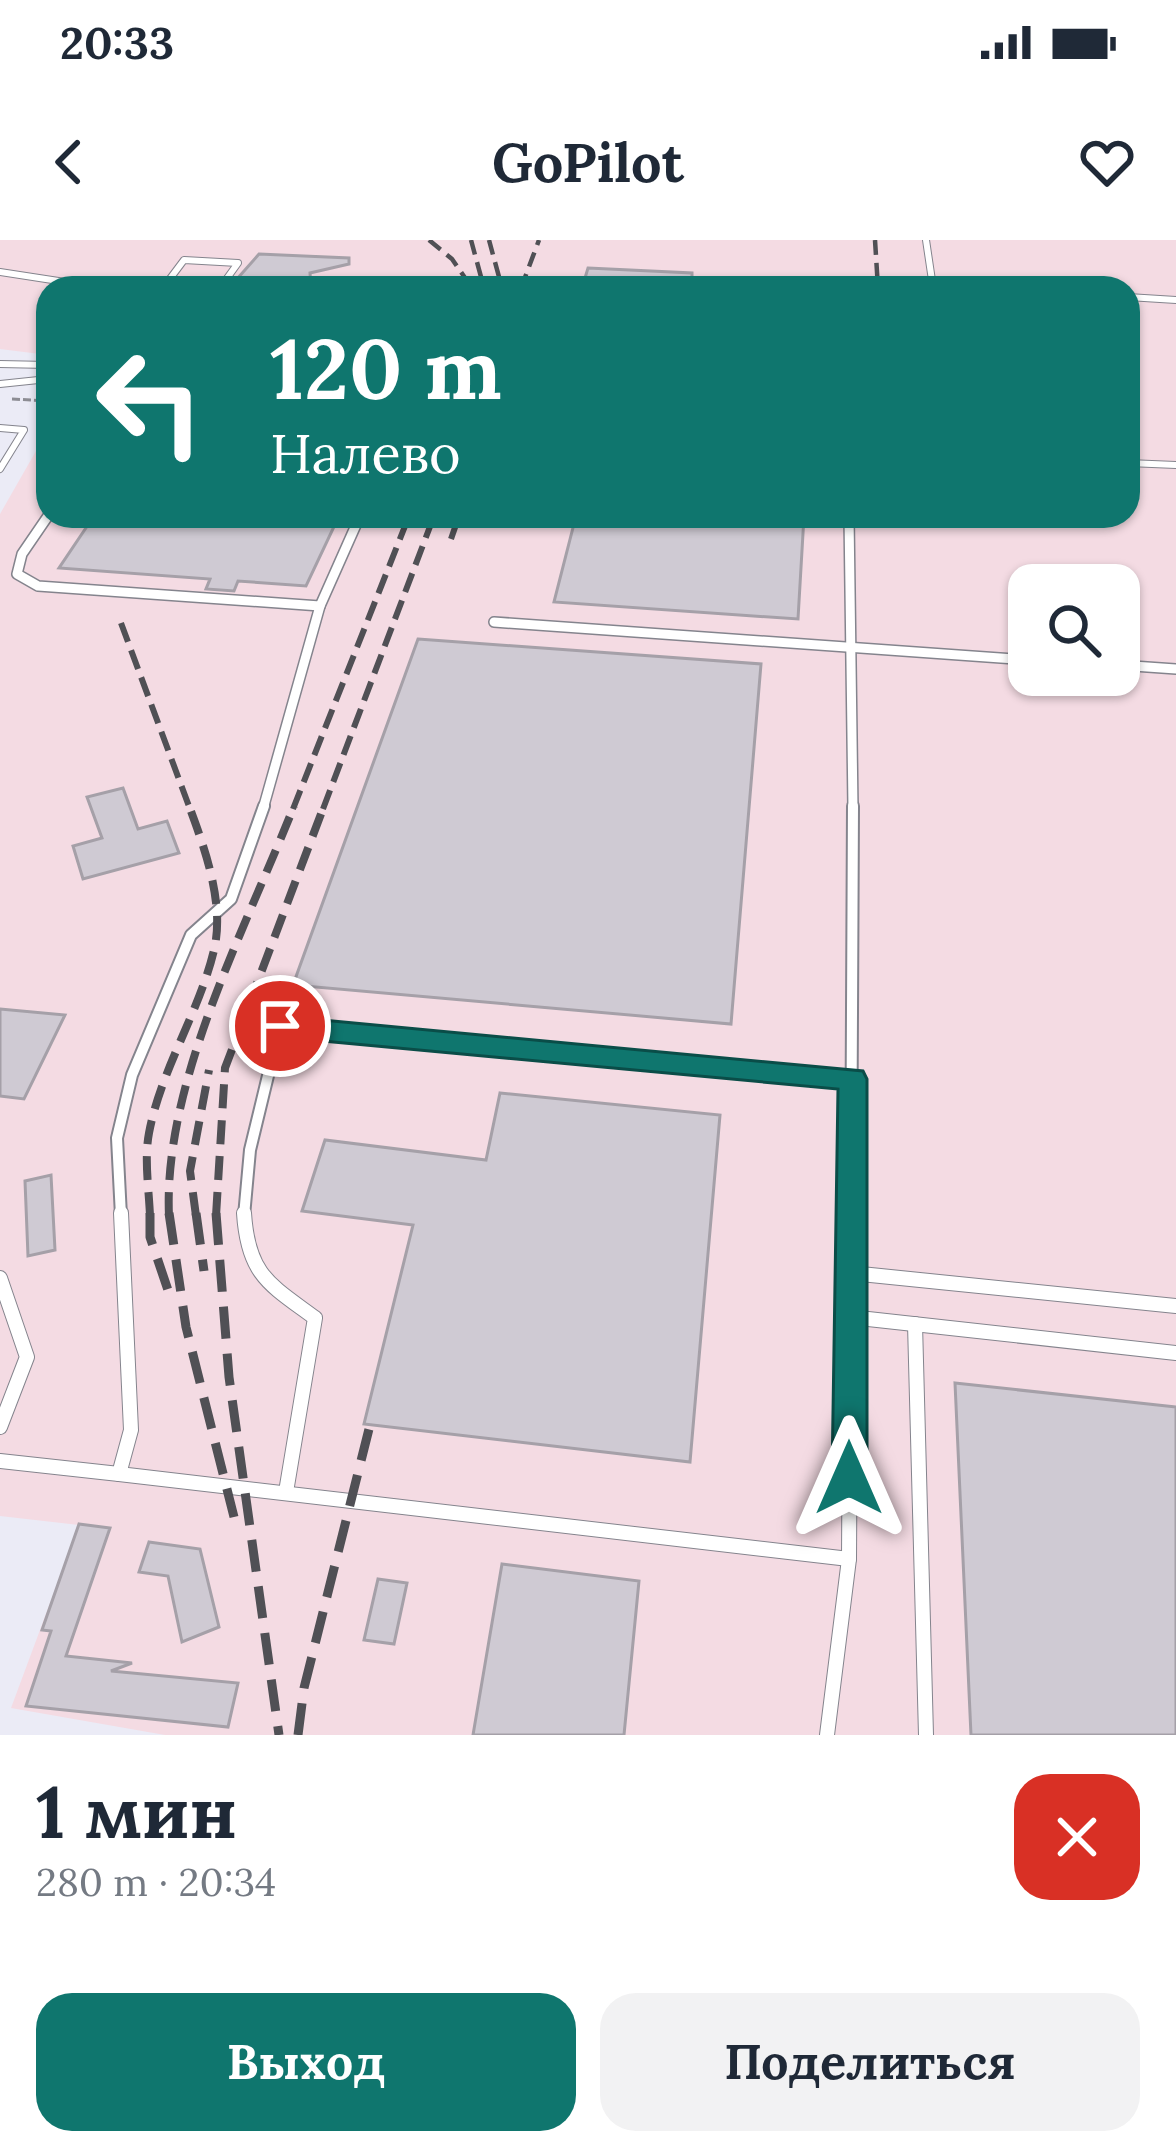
<!DOCTYPE html>
<html lang="ru">
<head>
<meta charset="utf-8">
<style>
	body { margin:0; font-family:Lora,serif; background:#f2f2f3; color:#1f2937; height:100vh; display:flex; flex-direction:column; font-size:45px; white-space:nowrap }
	* { box-sizing:border-box; margin:0 }
	p { font-size:39px; color:#747a83 }
	.icon { flex:none; width:66px; height:66px; fill:none; stroke:currentColor; stroke-width:2; stroke-linecap:round; stroke-linejoin:round }
	.map { position:relative; height:1495px; overflow:hidden }
	.panel { display:flex; flex-direction:column; background:#fff; flex:1 }
	.panel>* { flex:none }
	.hud { position:absolute; left:36px; top:36px; width:1104px; height:252px; border-radius:36px; box-shadow:0 3px 9px #0004; background:#0f766e; color:#fff; overflow:hidden }
	.controls { position:absolute; left:1008px; top:324px; display:grid; gap:24px }
	.controls a { display:grid; place-items:center; width:132px; height:132px; border-radius:24px; background:#fff; box-shadow:0 3px 9px #0004; font-size:60px }
	.pin { position:absolute; display:grid; place-items:center; width:102px; height:102px; color:#fff; margin:-51px; border:6px solid #fff; border-radius:50%; box-shadow:0 3px 12px #0007 }
	.me { position:absolute; width:132px; margin:-66px; rotate:0deg; stroke-linejoin:round; filter:drop-shadow(0 0 9px #0008) }
	.turn { display:flex; align-items:center; gap:42px; height:252px; padding:0 36px; font-size:54px }
	.turn .icon { width:156px; height:156px; stroke-width:2.5 }
	.turn b { display:block; font-size:84px; line-height:102px }
	.round { display:grid; place-items:center; flex:none; width:126px; height:126px; border-radius:36px; background:#f2f2f3 }
	.head { display:flex; align-items:center; justify-content:space-between; height:204px; padding:0 36px }
	h1 { font-size:72px; font-weight:700; line-height:90px }
	.cta { display:flex; gap:24px; margin-top:auto; padding:24px 36px }
	.cta a { flex:1; height:138px; border-radius:36px; background:#0f766e; color:#fff; font-size:48px; font-weight:700; line-height:138px; text-align:center }
	.cta a+a { background:#f2f2f3; color:#1f2937 }
	.status { display:flex; justify-content:space-between; align-items:center; height:84px; padding:0 60px; background:#fff; direction:ltr }
	.status svg { height:33px; fill:currentColor }
	header { display:flex; justify-content:space-between; align-items:center; height:156px; padding:0 36px; background:#fff; font-size:54px; font-weight:700 }
	.map>svg:first-child { display:block }
</style>
</head>
<body>
<div class="status"><b>20:33</b><svg viewBox="0 0 49 12"><path d="M0 12V9h3v3zM5 12V6h3v6zM10 12V3h3v9zM15 12V0h3v12zM26 1h20v11H26zM47 4h2v5h-2z"/></svg></div>
<header><svg class="icon" aria-label="back" viewBox="0 0 24 24"><path d="M15 5l-7 7 7 7"/></svg>GoPilot<svg class="icon" aria-label="heart" viewBox="0 0 24 24"><path d="M12 20l-8-8c-3-5 5-10 8-4 3-6 11-1 8 4z"/></svg></header>
<div class="map">
<svg width="1176" height="1495" viewBox="0 0 1176 1495">
	<rect width="100%" height="100%" fill="#ebebf6"/>
	<path fill="#f4dbe3" fill-rule="evenodd" d="M0,0H1176V1495H165L11,1468L79,1285L0,1276V274L48,190V276H1128V48H48V115L0,109ZM1029,345H1119V435H1029Z"/>
	<g fill="#cfcad3" stroke="#a5a0a8" stroke-width="3">
		<path d="M259,14L349,18V24L310,33L311,48H229Z"/>
		<path d="M588,28L692,33V48H582Z"/>
		<path d="M94,276H339L306,346L238,341L234,351L206,349L210,339L59,328Z"/>
		<path d="M576,276H804L798,379L554,362Z"/>
		<path d="M418,399L761,424L731,784L293,745Z"/>
		<path d="M123,548L138,589L167,581L179,613L83,639L73,606L102,598L87,557Z"/>
		<path d="M0,769L65,775L24,859L0,856Z"/>
		<path d="M500,853L720,875L690,1222L364,1184L413,985L302,971L325,900L486,920Z"/>
		<path d="M51,935L55,1010L28,1016L25,941Z"/>
		<path d="M955,1143L1176,1167V1495H971Z"/>
		<path d="M79,1284L110,1288L66,1416L132,1423L111,1431L238,1443L228,1487L26,1466L51,1391L42,1390Z"/>
		<path d="M149,1302L200,1309L219,1387L182,1402L168,1336L139,1332Z"/>
		<path d="M502,1324L639,1341L624,1495H473Z"/>
		<path d="M378,1339L407,1343L394,1404L364,1400Z"/>
	</g>
	<g fill="none" stroke-linecap="round" stroke-linejoin="round">
		<defs>
			<g id="lane-far3">
				<path d="M926,0L933,47"/>
				<path d="M0,32L104,48"/>
				<path d="M163,48L184,20L238,23L220,48"/>
				<path d="M849,48V43L945,48"/>
				<path d="M1128,57L1176,60"/>
				<path d="M0,124L48,125"/>
				<path d="M0,144L48,139"/>
				<path d="M0,188L24,190L0,229"/>
				<path d="M1128,223L1176,225"/>
			</g>
			<g id="lane-far2">
				<path d="M48,276L22,314L17,334L38,346L320,366"/>
				<path d="M849,276L853,569"/>
				<path d="M494,382L1029,420"/>
				<path d="M1119,425L1176,429"/>
				<path d="M263,569L320,366L360,276"/>
			</g>
			<g id="lane-far1">
				<path d="M121,976L117,898L132,835L191,695L231,659L264,566"/>
				<path d="M244,976L250,910L280,786L853,839"/>
				<path d="M851,976L853,566"/>
			</g>
			<g id="lane">
				<path d="M121,973L131,1190L119,1234L849,1319"/>
				<path d="M244,973C248,1035 269,1044 315,1078L286,1252"/>
				<path d="M851,1033L1176,1066"/>
				<path d="M0,1038L27,1117L0,1187"/>
				<path d="M850,1077L1176,1113"/>
				<path d="M915,1084L926,1495"/>
				<path d="M0,1221L119,1234"/>
				<path d="M827,1495L849,1319L851,973"/>
			</g>
		</defs>
		<use href="#lane-far3" stroke="#84848d" stroke-width="8"/>
		<use href="#lane-far2" stroke="#84848d" stroke-width="12"/>
		<use href="#lane-far1" stroke="#84848d" stroke-width="14"/>
		<use href="#lane" stroke="#84848d" stroke-width="16"/>
		<path stroke="#8d8d94" stroke-width="3" stroke-dasharray="8 3" stroke-linecap="butt" d="M12,159L48,161"/>
		<use href="#lane-far3" stroke="#fff" stroke-width="6"/>
		<use href="#lane-far2" stroke="#fff" stroke-width="9"/>
		<use href="#lane-far1" stroke="#fff" stroke-width="10"/>
		<use href="#lane" stroke="#fff" stroke-width="14"/>
		<g stroke="#505055" stroke-width="4.5" stroke-dasharray="15 8" stroke-linecap="butt">
			<path d="M429,0L452,19L472,48"/>
			<path d="M471,0L484,48"/>
			<path d="M489,0L502,48"/>
			<path d="M875,0L878,48"/>
			<path d="M521,48L539,0"/>
		</g>
		<g stroke="#505055" stroke-width="6" stroke-dasharray="20 9" stroke-linecap="butt">
			<path d="M451,299L459,276"/>
			<path d="M121,383L190,569"/>
			<path d="M293,569L409,276"/>
			<path d="M323,569L434,276"/>
		</g>
		<g stroke="#505055" stroke-width="8" stroke-dasharray="24 12" stroke-linecap="butt">
			<path d="M150,976C149,950 144,919 149,893C161,829 199,773 214,710C225,664 205,609 189,566"/>
			<path d="M169,976C163,843 245,690 294,566"/>
			<path d="M196,976L190,931L209,830"/>
			<path d="M216,976L225,828L324,566"/>
		</g>
		<g stroke="#505055" stroke-width="9" stroke-dasharray="32 15" stroke-linecap="butt">
			<path d="M150,973V997L170,1056"/>
			<path d="M169,973L186,1087L234,1277"/>
			<path d="M196,973L204,1031"/>
			<path d="M216,973L229,1137L279,1495"/>
			<path d="M298,1495L304,1448L369,1189"/>
		</g>
	</g>
	<path fill="#0f766e" stroke="#0a4d48" stroke-width="3" d="M280,776L863,831L867,839V1238L862,1250L849,1255L837,1250L832,1238L838,849L280,797L266,786Z"/>
</svg>
<div class="controls">
<a><svg class="icon" aria-label="search" viewBox="0 0 24 24"><circle cx="10" cy="10" r="6"/><path d="M15 15l6 6"/></svg></a>
</div>
<div class="pin" style="left:280px;top:786px;background:#d93025"><svg class="icon" aria-label="arrive" viewBox="0 0 24 24"><path d="M6 21V4h12l-3 4 3 4H6"/></svg></div>
<svg class="me" style="left:849px;top:1238px" viewBox="-20 -20 40 40"><path d="M0-17L14 15 0 8-14 15z" fill="#0f766e" stroke="#fff" stroke-width="4"/></svg>
<div class="hud">
<div class="turn"><svg class="icon" aria-label="left" viewBox="0 0 24 24"><path d="M17 20v-9H6M10 6l-5 5 5 5"/></svg><div><b>120 m</b>Налево</div></div>
</div>
</div>
<section class="panel">
<div class="head"><div><h1>1 мин</h1><p>280 m · 20:34</p></div><a class="round" style="background:#d93025;color:#fff"><svg class="icon" aria-label="close" viewBox="0 0 24 24"><path d="M6 6l12 12M18 6L6 18"/></svg></a></div>
<div class="cta"><a>Выход</a><a>Поделиться</a></div>
</section>
</body>
</html>
